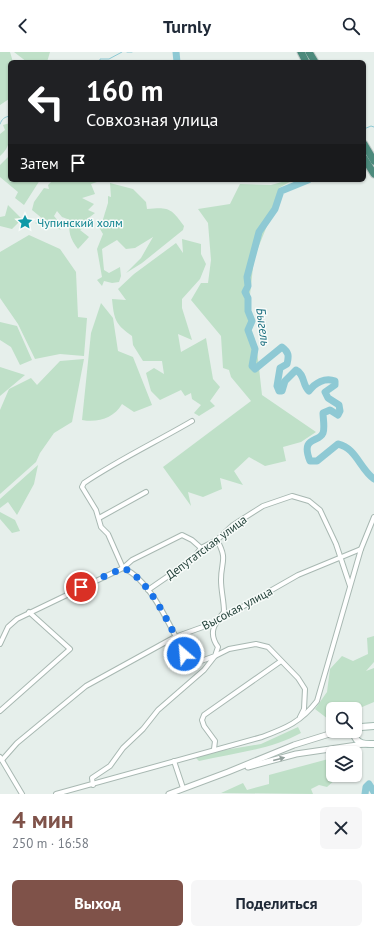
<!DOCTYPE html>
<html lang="ru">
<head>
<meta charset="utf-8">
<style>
	body { margin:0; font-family:"PT Sans",sans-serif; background:#f6f6f7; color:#1f2937; height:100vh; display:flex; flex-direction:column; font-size:15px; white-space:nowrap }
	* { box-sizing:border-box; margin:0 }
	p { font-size:13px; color:#747a83 }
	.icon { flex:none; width:22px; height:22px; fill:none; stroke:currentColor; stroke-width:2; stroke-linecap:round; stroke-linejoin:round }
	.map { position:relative; height:742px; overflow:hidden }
	.side { display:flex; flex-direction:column; background:#fff; flex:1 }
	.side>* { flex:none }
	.guide { position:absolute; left:8px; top:8px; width:358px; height:122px; border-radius:6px; box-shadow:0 1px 3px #0004; background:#202124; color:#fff; overflow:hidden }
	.fabs { position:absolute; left:326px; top:650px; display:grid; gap:8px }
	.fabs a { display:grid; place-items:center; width:36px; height:36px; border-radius:6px; background:#fff; box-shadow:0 1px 3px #0004; font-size:20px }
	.pin { position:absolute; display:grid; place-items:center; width:34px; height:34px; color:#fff; margin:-17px; border:2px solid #fff; border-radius:50%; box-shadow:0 1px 4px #0007 }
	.me { position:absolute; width:44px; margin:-22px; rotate:333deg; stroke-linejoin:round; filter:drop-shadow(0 0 3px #0008) }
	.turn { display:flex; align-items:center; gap:14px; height:84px; padding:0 12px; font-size:18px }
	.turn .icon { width:52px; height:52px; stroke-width:2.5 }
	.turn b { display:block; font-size:28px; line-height:34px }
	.then { display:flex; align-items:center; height:38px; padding:0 12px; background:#0003; gap:8px; font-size:15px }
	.round { display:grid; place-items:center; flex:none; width:42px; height:42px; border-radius:6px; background:#f6f6f7 }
	.head { display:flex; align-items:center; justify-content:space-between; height:68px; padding:0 12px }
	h1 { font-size:24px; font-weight:800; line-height:30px; color:#7f5249 }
	.cta { display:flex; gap:8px; margin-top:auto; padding:8px 12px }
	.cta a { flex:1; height:46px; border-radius:6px; background:#7f5249; color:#fff; font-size:16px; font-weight:800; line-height:46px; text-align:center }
	.cta a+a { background:#f6f6f7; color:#1f2937 }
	header { display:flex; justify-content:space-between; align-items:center; height:52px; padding:0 12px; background:#fff; font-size:18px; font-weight:800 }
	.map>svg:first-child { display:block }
</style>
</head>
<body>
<header><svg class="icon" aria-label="back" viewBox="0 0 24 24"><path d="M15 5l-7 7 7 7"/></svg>Turnly<svg class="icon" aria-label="search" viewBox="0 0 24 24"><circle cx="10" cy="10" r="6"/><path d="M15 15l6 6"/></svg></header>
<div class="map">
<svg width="374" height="742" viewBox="0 0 374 742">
	<rect width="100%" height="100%" fill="#e6efeb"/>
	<g fill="#bfe0c8">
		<path d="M0,0H10L13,10H10L9,47L0,53Z"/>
		<path d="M14,0H50L47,10H27Z"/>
		<path d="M10,71C10,84 11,95 0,104V82L5,78L3,73Z"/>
		<path d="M10,103V128H40L24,153L15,146L18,140L0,125V113Z"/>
		<path d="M53,128H97V130L91,132L95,142L82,146L94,152L88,158L95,161L86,168L93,170L80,178L89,185L78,197C70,187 68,179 70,168L62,165L57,159L54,164L58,169H53L61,178L50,172L46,176L35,171L43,167L32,158L34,150L44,136L49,137L48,133Z"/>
		<path d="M289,128H293L279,136L275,154L254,206L249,252L251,282L257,298L262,343L316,380L301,390L283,395L286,409L265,414L249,405L234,419L243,433L220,426L222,437L203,445L188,440L191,454L163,415L251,349L231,325L229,318L223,316L221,284L191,248L201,231H208L211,208L208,171L198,157L230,152L240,132L271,133Z"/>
		<path d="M110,131L133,137L146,150L147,157C169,155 171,156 184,174L183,178L142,211L126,221L141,206L153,185L135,196L126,197L117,188L102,197L104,218L109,221L120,215L121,224L119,230L112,231L104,229L102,234L97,228L102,225L97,197L103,182L100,177L108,151V144L111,145Z"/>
		<path d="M8,153L22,167L12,177L0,174V165L5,164Z"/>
		<path d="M29,183L60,197L76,220L78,265L87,266L84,304L60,302L35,307L18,272L0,246V200Z"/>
		<path d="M182,187L201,192V202L206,212L200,227L182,247V256L192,288L178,282L181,300L206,286L213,327L220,335L210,349L215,354L199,364L194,361L201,353L192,347L191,341L185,344L181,338L160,348L151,339L146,321L154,316L164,322L162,309H143L133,293L132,284C115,272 114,267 112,247L126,248L118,237L134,222L176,191L183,201Z"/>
		<path d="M101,251L113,266L118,299L133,305L152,353L134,360L122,352C114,366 98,371 82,368L91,281Z"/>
		<path d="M0,270L17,274L32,308L20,313L11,295L0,288Z"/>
		<path d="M84,307L72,370L54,381L40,401L36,410L0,442V358L9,337L31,326L37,333L60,309Z"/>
		<path d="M0,315L25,323L0,344Z"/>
		<path d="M38,413L34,432L17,463L8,450L0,456V447Z"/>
		<path d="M0,460L15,468L20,479L12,481L0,467Z"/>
		<path d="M374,584V610L366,619L374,616V650L355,658L333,657V665L328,667L315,657L327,640L330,617L342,604L353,609L368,602L367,586Z"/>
		<path d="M298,675L301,681C270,698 233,701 199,709L196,706L213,700L261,692Z"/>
		<path d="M332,706L333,723H336V727L327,735L319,733L311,737L313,742L221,741L243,731L247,738L269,732V723Z"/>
	</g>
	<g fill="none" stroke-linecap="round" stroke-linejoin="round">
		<g stroke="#8ec9d4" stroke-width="1">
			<path d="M127,0H132"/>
			<path d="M100,10V7H109L122,0"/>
			<path d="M0,72C2,67 4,65 10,64"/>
			<path d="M364,77L371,74L374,75"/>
		</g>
		<g stroke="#8ec9d4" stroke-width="7">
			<path d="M176,0L177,10"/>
			<path d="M308,128L281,139L275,157L259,180L247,225L248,234L245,240L248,246V259L252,269L248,278L255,297L252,314L255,317L282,295C289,300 289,304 287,312L280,316L277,334L279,339H282L285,329L296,318C305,322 302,333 309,339C315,331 325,325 335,329V333L325,340L328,346L339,353L340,359L338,363L330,358L323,361C323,366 325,376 323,381C319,391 300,384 310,409H317L338,392C356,396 360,417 374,427"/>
			<path d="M365,742L366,735L369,732L374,740"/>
		</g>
		<defs>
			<g id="minor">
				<path d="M192,369C156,390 118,408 84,431L82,435L96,458L101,475L108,482L123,516C150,527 171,576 184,601L191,609H201L215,604L218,595C208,581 214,572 224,560C224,549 221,539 221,528C221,509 228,508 217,488"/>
				<path d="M99,466L146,440"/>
				<path d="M148,538L193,507L201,496L217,488L233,473L263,454L292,444L309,449L320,458L336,492L350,534"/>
				<path d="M0,592L8,575L17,567L123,516L132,508L182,483L192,488L201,496"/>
				<path d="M0,659L70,597L29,560"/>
				<path d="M214,697L215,689L204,674L202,668L204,663L281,609"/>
				<path d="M0,705L22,742"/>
				<path d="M2,708L17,691L86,634L175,585L214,571L298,523L361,497"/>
				<path d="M174,709L183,736"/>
				<path d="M93,733L92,726L110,714L123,696L143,677L158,658L204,618L215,604L229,597L256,592L268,595L298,626L305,637L304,657L300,665"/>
				<path d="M56,742L262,685C286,676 301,670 317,649L361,497L374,465"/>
			</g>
			<g id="tertiary">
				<path d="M248,715L296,702L364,692"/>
				<path d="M169,742L228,720L294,693L339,679"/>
			</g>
			<path id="secondary" d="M374,674L361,675L355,681V685C359,693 366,692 374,692"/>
			<g id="trunk">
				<path d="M301,0L306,10"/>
				<path d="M309,0L315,10"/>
				<path d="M364,92L374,109"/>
				<path d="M364,106L374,122"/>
			</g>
		</defs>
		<use href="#minor" stroke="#a8b8b2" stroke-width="6"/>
		<use href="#tertiary" stroke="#a8b8b2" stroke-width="7"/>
		<use href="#secondary" stroke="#a4bbb3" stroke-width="8"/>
		<use href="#trunk" stroke="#c2cac8" stroke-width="9"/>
		<use href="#minor" stroke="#fff" stroke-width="4"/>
		<use href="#tertiary" stroke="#fff" stroke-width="5"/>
		<use href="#secondary" stroke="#fff" stroke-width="6"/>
		<use href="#trunk" stroke="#4c8a7c" stroke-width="7"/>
	</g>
	<defs><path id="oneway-solid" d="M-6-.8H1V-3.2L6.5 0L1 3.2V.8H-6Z"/></defs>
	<use fill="#92a09c" href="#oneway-solid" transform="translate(279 707) rotate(-15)"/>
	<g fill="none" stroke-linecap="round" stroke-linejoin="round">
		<path stroke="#1a73e8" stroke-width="7" stroke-dasharray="0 12.6" d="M81,535L123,516C150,527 171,576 184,602"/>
	</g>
	<defs>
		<symbol id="sight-bare" viewBox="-9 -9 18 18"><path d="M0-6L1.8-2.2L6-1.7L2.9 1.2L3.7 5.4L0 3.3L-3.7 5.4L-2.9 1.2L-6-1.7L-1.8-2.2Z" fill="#0f9aa8" stroke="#f7fbf9" stroke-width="2.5" paint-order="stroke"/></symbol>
	</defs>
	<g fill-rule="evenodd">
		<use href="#sight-bare" x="14" y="159" width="22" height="22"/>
	</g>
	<g text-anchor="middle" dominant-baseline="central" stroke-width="3" stroke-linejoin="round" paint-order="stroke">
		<g font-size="12" fill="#0d838f" stroke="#f7fbf9" text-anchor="start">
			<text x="37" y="170">Чупинский холм</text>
		</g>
		<g font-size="12" fill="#24423a" stroke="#f7fbf9">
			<text transform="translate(206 495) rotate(-37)">Депутатская улица</text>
			<text transform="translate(237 556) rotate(-28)">Высокая улица</text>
		</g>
		<g font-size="13" font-style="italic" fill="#1c6f80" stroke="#f7fbf9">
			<text transform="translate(263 275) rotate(83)">Быгель</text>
		</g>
	</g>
</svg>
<div class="fabs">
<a><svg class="icon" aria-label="search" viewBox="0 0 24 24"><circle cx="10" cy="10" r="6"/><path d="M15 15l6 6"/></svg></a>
<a><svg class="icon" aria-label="layers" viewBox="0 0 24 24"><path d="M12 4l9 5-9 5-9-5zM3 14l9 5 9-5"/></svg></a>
</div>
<div class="pin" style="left:81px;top:535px;background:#d93025"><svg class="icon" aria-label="arrive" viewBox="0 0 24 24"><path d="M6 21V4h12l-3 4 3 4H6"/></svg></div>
<svg class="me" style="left:184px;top:602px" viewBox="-20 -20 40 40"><circle r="17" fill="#1a73e8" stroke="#fff" stroke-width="3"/><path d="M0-11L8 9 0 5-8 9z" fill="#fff"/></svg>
<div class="guide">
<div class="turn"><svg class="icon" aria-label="left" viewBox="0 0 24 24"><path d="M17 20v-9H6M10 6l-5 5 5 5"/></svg><div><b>160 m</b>Совхозная улица</div></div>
<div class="then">Затем<svg class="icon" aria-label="arrive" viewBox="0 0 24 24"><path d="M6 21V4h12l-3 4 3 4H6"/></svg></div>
</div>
</div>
<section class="side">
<div class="head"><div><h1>4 мин</h1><p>250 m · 16:58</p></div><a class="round"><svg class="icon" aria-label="close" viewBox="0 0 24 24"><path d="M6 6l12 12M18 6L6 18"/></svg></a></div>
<div class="cta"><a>Выход</a><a>Поделиться</a></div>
</section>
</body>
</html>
